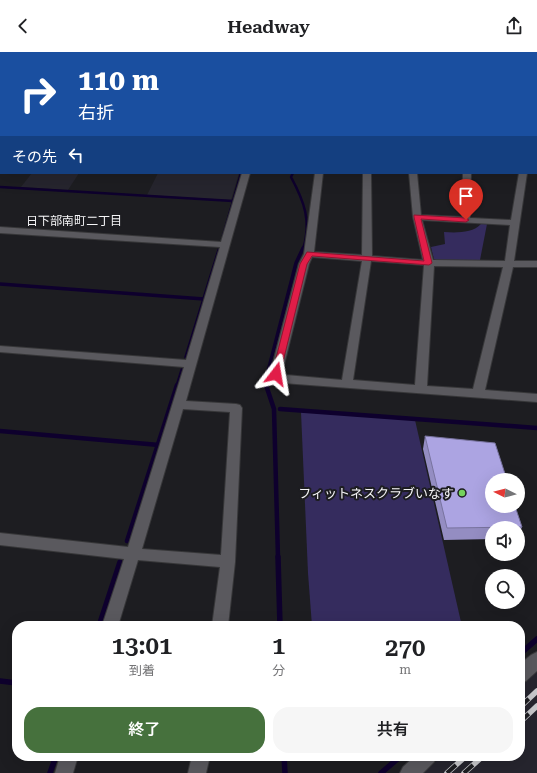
<!DOCTYPE html>
<html lang="ja">
<head>
<meta charset="utf-8">
<style>
	body { margin:0; font-family:"Roboto Serif","Noto Sans JP",serif; background:#f6f6f6; color:#202124; height:100vh; display:flex; flex-direction:column; font-size:15px; white-space:nowrap }
	* { box-sizing:border-box; margin:0 }
	p { font-size:13px; color:#757577 }
	.icon { flex:none; width:22px; height:22px; fill:none; stroke:currentColor; stroke-width:2; stroke-linecap:round; stroke-linejoin:round }
	.map { position:relative; flex:1; overflow:hidden }
	.drawer { position:absolute; left:12px; top:569px; width:513px; height:140px; display:flex; flex-direction:column; background:#fff; border-radius:16px; box-shadow:0 4px 16px #0002 }
	.drawer>* { flex:none }
	.guide { position:absolute; left:0px; top:0px; width:537px; height:122px; box-shadow:0 4px 16px #0002; background:#1a4fa0; color:#fff; overflow:hidden }
	.needle { width:26px; rotate:276deg }
	.buttons { position:absolute; left:485px; top:421px; display:grid; gap:8px }
	.buttons a { display:grid; place-items:center; width:40px; height:40px; border-radius:50%; background:#fff; box-shadow:0 4px 16px #0002; font-size:20px }
	.pin { position:absolute; display:grid; place-items:center; width:34px; height:34px; color:#fff; margin:-41px -17px; border-radius:50% 50% 50% 0; rotate:-45deg; box-shadow:0 0 4px #0007 }
	.pin .icon { rotate:45deg }
	.me { position:absolute; width:44px; margin:-22px; rotate:14deg; stroke-linejoin:round; filter:drop-shadow(0 0 3px #0008) }
	.turn { display:flex; align-items:center; gap:14px; height:84px; padding:0 12px; font-size:18px }
	.turn .icon { width:52px; height:52px; stroke-width:2.5 }
	.turn b { display:block; font-size:28px; line-height:34px }
	.then { display:flex; align-items:center; height:38px; padding:0 12px; background:#0003; gap:8px; font-size:15px }
	.eta { display:flex; justify-content:space-evenly; align-items:center; height:68px; text-align:center }
	.eta b { font-size:24px; font-weight:600; line-height:28px }
	.primary-button { display:flex; gap:8px; margin-top:auto; padding:8px 12px }
	.primary-button a { flex:1; height:46px; border-radius:16px; background:#46713d; color:#fff; font-size:16px; font-weight:600; line-height:46px; text-align:center }
	.primary-button a+a { background:#f6f6f6; color:#202124 }
	header { display:flex; justify-content:space-between; align-items:center; height:52px; padding:0 12px; background:#fff; font-size:18px; font-weight:600 }
	.map>svg:first-child { display:block }
</style>
</head>
<body>
<header><svg class="icon" aria-label="back" viewBox="0 0 24 24"><path d="M15 5l-7 7 7 7"/></svg>Headway<svg class="icon" aria-label="share" viewBox="0 0 24 24"><path d="M12 15V3M7 8l5-5 5 5M5 13v7h14v-7"/></svg></header>
<div class="map">
<svg width="537" height="721" viewBox="0 0 537 721">
	<rect width="100%" height="100%" fill="#1d1d21"/>
	<g fill="#26252e">
		<path d="M0,0H136L1,1V49Z"/>
		<path d="M32,121H79L68,138L21,135Z"/>
		<path d="M158,121H239L231,148L147,143Z"/>
		<path d="M537,618V721H423L442,704H520V633Z"/>
	</g>
	<g fill="#352c5e">
		<path d="M481,172H487L480,208L438,209L434,207L431,195L445,192L444,180C456,181 473,181 481,172Z"/>
		<path d="M301,360L415,368L461,570L459,574H312L308,521Z"/>
	</g>
	<g fill="none" stroke-linecap="round" stroke-linejoin="round">
		<path stroke="#0e002d" stroke-width="2" d="M145,1L147,0"/>
		<g stroke="#0e002d" stroke-width="2.5">
			<path d="M293,121L291,125C304,149 312,170 303,197"/>
			<path d="M0,135L233,149"/>
			<path d="M223,184L241,121"/>
		</g>
		<g stroke="#0e002d" stroke-width="3.5">
			<path d="M0,232L204,247"/>
			<path d="M186,305L219,198"/>
			<path d="M177,334L182,318"/>
			<path d="M266,334L265,331L296,211L303,196"/>
		</g>
		<g stroke="#0e002d" stroke-width="4.5">
			<path d="M266,333L274,357L278,506"/>
			<path d="M280,357L537,376"/>
			<path d="M0,379L159,393"/>
			<path d="M127,489L177,333"/>
		</g>
		<g stroke="#0e002d" stroke-width="5.5">
			<path d="M278,505L280,574"/>
			<path d="M99,574L120,510"/>
			<path d="M520,602L537,587"/>
			<path d="M0,629L17,631"/>
			<path d="M284,704L285,721"/>
			<path d="M50,721L56,704"/>
			<path d="M381,721L401,704"/>
		</g>
		<defs>
			<g id="minor">
				<rect x="281" y="0" width="6" height="1"/>
				<rect x="302" y="0" width="6" height="1"/>
				<rect x="336" y="0" width="6" height="1"/>
				<rect x="371" y="0" width="6" height="1"/>
				<rect x="424" y="0" width="6" height="1"/>
				<rect x="470" y="0" width="6" height="1"/>
				<rect x="536" y="11" width="1" height="4"/>
				<rect x="536" y="31" width="1" height="4"/>
				<path d="M536,54H537L536,62Z"/>
				<rect x="0" y="97" width="1" height="4"/>
				<rect x="536" y="109" width="1" height="4"/>
				<path d="M242,121H250L186,349L236,352L240,353L242,356L235,510L228,574H212L220,515L138,508L118,574H102L124,507L0,493V481L128,495L184,315L0,300V294L186,308L220,195L0,181V175L221,190ZM183,357L230,360L221,503L142,497Z"/>
				<path d="M315,121H323L314,200L362,203L363,121H371L372,204L423,208L413,165L409,121H417L421,163L462,165L463,121H471L470,166L511,168L519,121H527L514,209H537V215H513L485,338L537,342V350L283,331L279,330L270,322L299,212L304,202ZM422,168L510,173L505,209L433,208ZM312,205L362,209L342,328L286,323L282,321L309,212ZM371,209L424,213L415,333L353,328ZM434,214L503,215L473,337L427,334Z"/>
				<path d="M537,600V619L526,629L520,631V612L531,603Z"/>
				<path d="M60,704H78L73,721H55Z"/>
				<path d="M192,704H210L206,721H188Z"/>
				<path d="M415,704H437L434,710L423,721H400L403,715Z"/>
			</g>
		</defs>
		<use href="#minor" stroke="#373739" stroke-width="2"/>
		<use href="#minor" fill="#5a595e" fill-rule="evenodd"/>
		<defs>
			<path id="rail-far1" d="M158,1L160,0"/>
			<g id="rail">
				<path d="M520,655L537,639"/>
				<path d="M520,670L537,654"/>
				<path d="M447,721L466,704"/>
				<path d="M464,721L483,704"/>
			</g>
		</defs>
		<use href="#rail-far1" stroke="#c8c8cb" stroke-width="2.5"/>
		<use href="#rail" stroke="#c8c8cb" stroke-width="5.5"/>
		<use href="#rail-far1" stroke="#1d1d21" stroke-width="1.5" stroke-dasharray="5" stroke-linecap="butt"/>
		<use href="#rail" stroke="#1d1d21" stroke-width="4" stroke-dasharray="12" stroke-linecap="butt"/>
	</g>
	<path fill="#948dc2" d="M425,384L522,475L518,484V476H492V487L444,488L423,397Z"/>
	<path fill="#aca4e2" stroke="#78739e" d="M425,384L495,391L507,428H492V454H515L522,475L447,476Z"/>
	<path fill="#e11d48" stroke="#92132f" d="M414,163L466,166L469,168L466,170L421,167L432,211L429,213L312,204L307,212L280,322L279,324H273L272,322L300,212L307,200L424,209L414,165Z"/>
	<circle fill="#74d25c" stroke="#1d1d21" stroke-width="1.5" cx="462" cy="441" r="4"/>
	<g text-anchor="middle" dominant-baseline="central" stroke-width="4" stroke-linejoin="round" paint-order="stroke">
		<g font-size="12" fill="#f5f5f7" stroke="#1d1d21">
			<text x="74" y="169">日下部南町二丁目</text>
		</g>
		<g font-size="13" fill="#f5f5f7" stroke="#1d1d21" text-anchor="end">
			<text x="454" y="441">フィットネスクラブいなす</text>
		</g>
	</g>
</svg>
<div class="buttons">
<a><svg class="needle" viewBox="-14 -14 28 28"><path d="M0-13l5 13h-10z" fill="#e53935"/><path d="M0 13l5-13h-10z" fill="#757577"/></svg></a>
<a><svg class="icon" aria-label="sound" viewBox="0 0 24 24"><path d="M4 9h4l5-4v14l-5-4H4zM17 9q2 3 0 6"/></svg></a>
<a><svg class="icon" aria-label="search" viewBox="0 0 24 24"><circle cx="10" cy="10" r="6"/><path d="M15 15l6 6"/></svg></a>
</div>
<div class="pin" style="left:466px;top:168px;background:#d93025"><svg class="icon" aria-label="arrive" viewBox="0 0 24 24"><path d="M6 21V4h12l-3 4 3 4H6"/></svg></div>
<svg class="me" style="left:276px;top:322px" viewBox="-20 -20 40 40"><path d="M0-17L14 15 0 8-14 15z" fill="#e11d48" stroke="#fff" stroke-width="4"/></svg>
<div class="guide">
<div class="turn"><svg class="icon" aria-label="right" viewBox="0 0 24 24"><path d="M7 20v-9h11M14 6l5 5-5 5"/></svg><div><b>110 m</b>右折</div></div>
<div class="then">その先<svg class="icon" aria-label="left" viewBox="0 0 24 24"><path d="M17 20v-9H6M10 6l-5 5 5 5"/></svg></div>
</div>
<section class="drawer">
<div class="eta">
<div><b>13:01</b><p>到着</p></div>
<div><b>1</b><p>分</p></div>
<div><b>270</b><p>m</p></div>
</div>
<div class="primary-button"><a>終了</a><a>共有</a></div>
</section>
</div>
</body>
</html>
